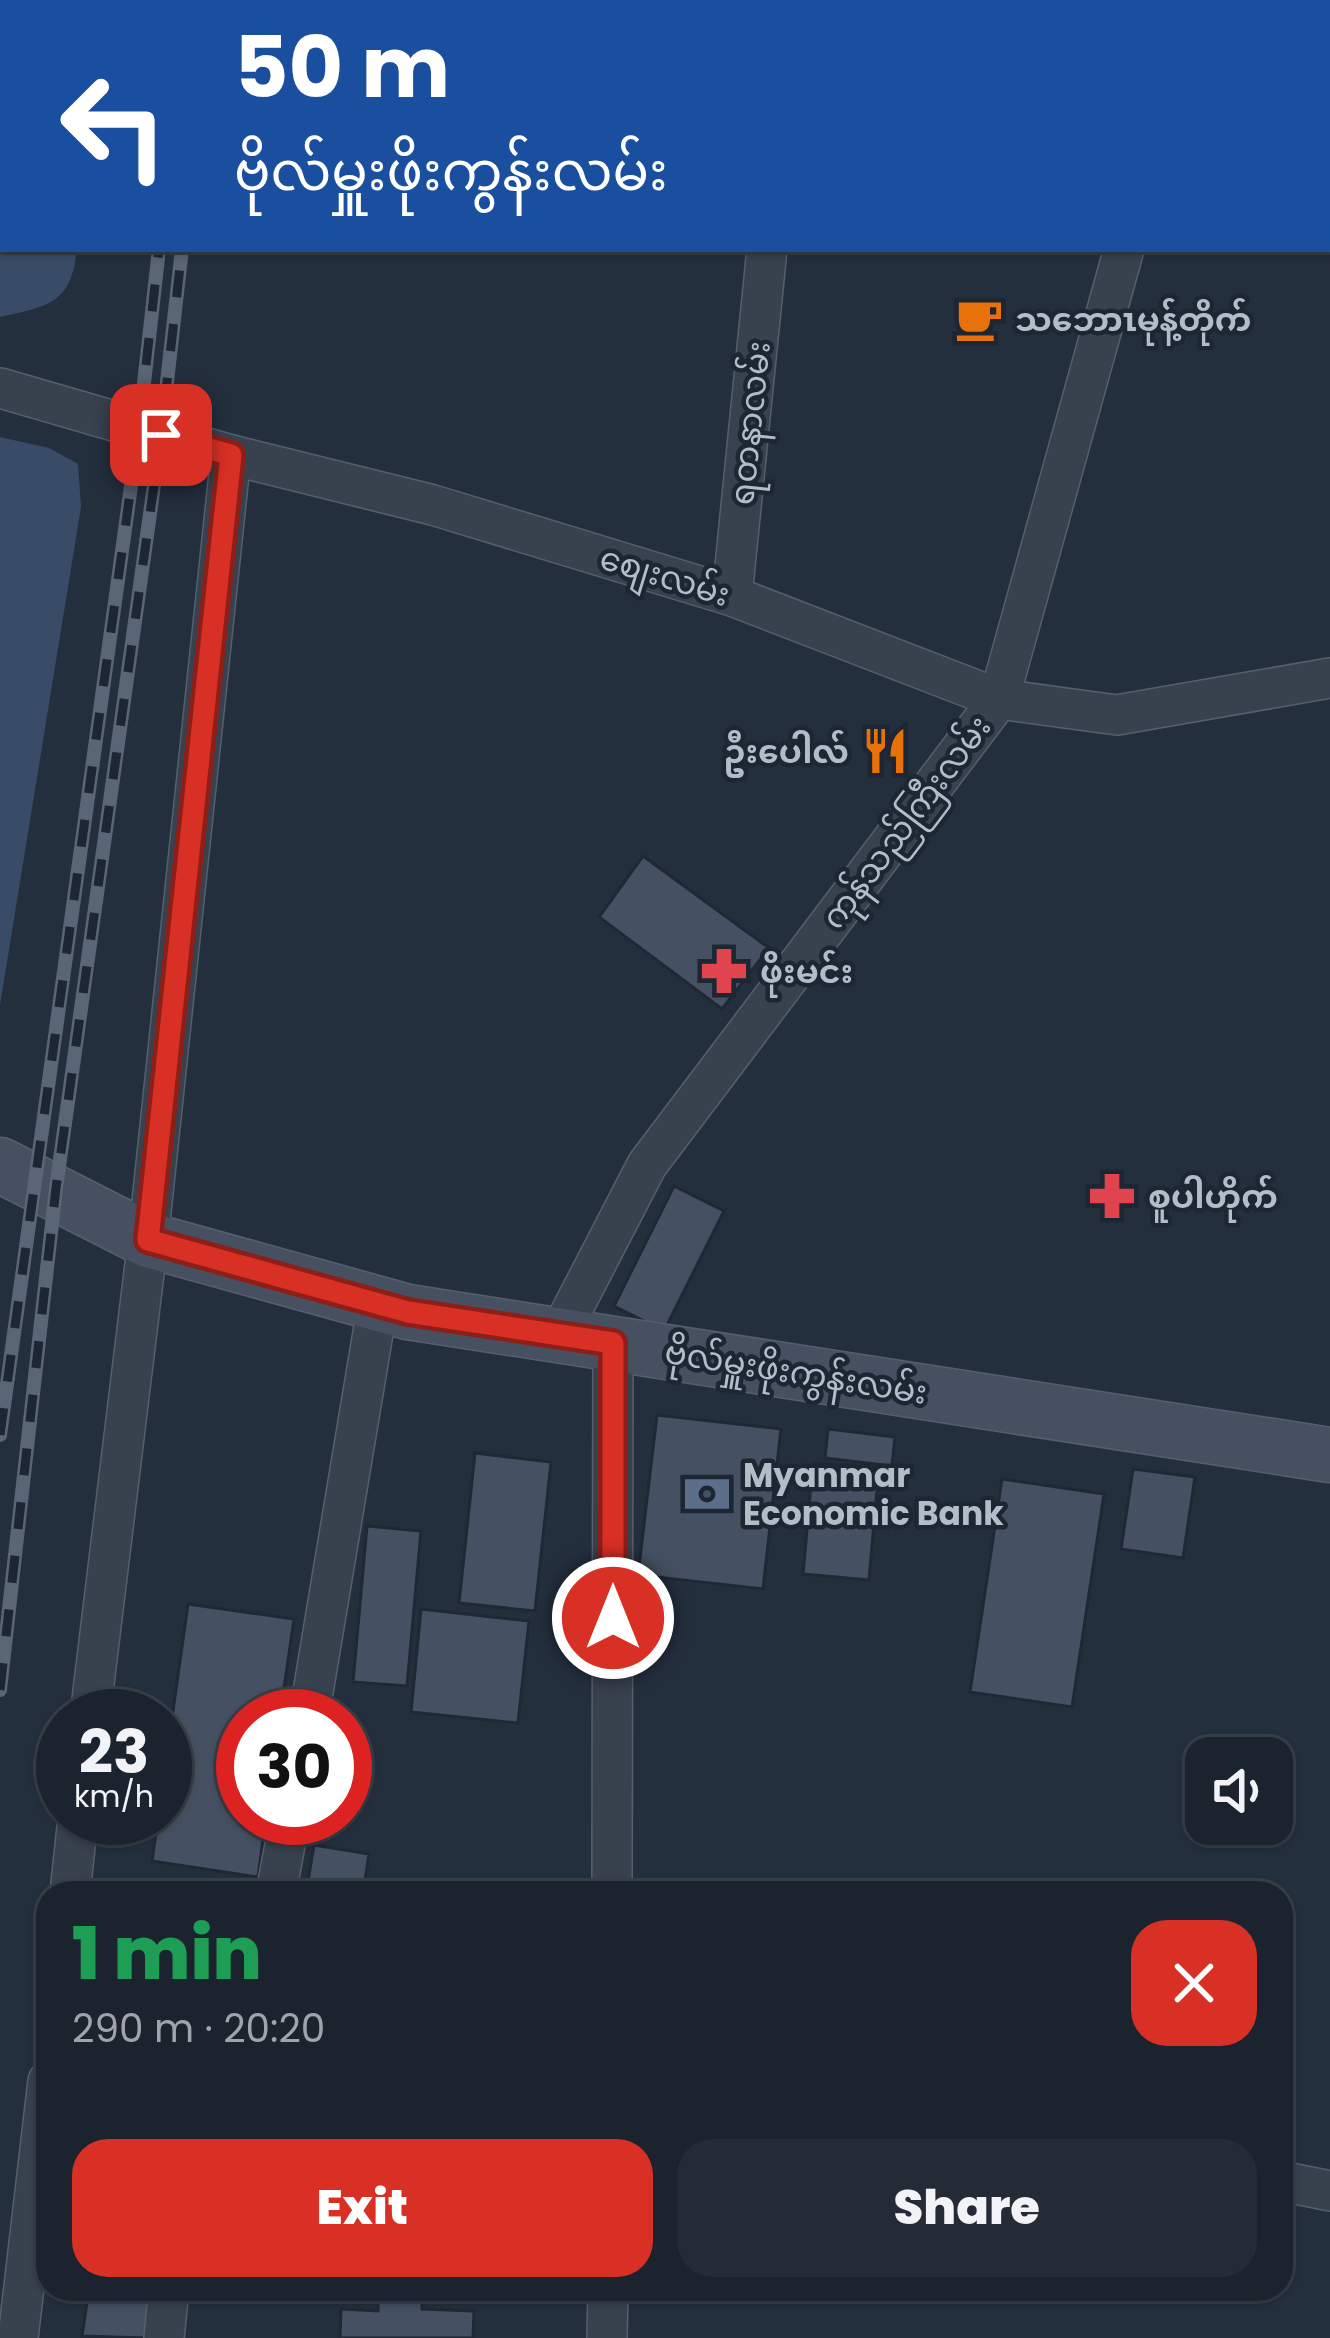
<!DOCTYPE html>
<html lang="en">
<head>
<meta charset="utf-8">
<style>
	body { margin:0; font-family:Poppins,"Noto Sans Myanmar",sans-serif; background:#242b36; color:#f1f3f6; height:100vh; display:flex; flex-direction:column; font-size:45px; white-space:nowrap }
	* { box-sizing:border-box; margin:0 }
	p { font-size:39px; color:#a0a4aa }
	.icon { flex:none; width:66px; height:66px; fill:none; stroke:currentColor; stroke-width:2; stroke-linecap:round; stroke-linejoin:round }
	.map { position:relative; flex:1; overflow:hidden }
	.details { position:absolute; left:36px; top:1881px; width:1257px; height:420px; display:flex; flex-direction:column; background:#1b232e; border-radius:36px; box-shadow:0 3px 9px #0004,0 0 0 3px #39404a }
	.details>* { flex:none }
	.hud { position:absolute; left:0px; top:0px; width:1332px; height:252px; box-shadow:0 3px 9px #0004,0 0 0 3px #39404a; background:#1a4fa0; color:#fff; overflow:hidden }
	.controls { position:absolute; left:1185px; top:1737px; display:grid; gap:24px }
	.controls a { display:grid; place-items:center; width:108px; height:108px; border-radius:24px; background:#1b232e; box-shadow:0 3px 9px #0004,0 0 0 3px #39404a; font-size:60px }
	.speed { position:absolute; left:36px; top:1689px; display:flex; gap:24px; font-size:60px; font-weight:700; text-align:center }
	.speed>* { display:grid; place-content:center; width:156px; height:156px; border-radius:50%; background:#1b232e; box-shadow:0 3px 9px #0004,0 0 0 3px #39404a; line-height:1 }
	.speed small { font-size:30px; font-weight:400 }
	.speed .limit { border:18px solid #d22; background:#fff; color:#111 }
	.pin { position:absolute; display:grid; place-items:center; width:102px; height:102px; color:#fff; margin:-51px; border-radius:24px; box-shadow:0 6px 18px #0006 }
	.me { position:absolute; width:132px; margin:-66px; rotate:0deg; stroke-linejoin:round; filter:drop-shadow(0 0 9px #0008) }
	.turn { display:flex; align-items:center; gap:42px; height:252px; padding:0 36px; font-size:54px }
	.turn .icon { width:156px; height:156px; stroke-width:2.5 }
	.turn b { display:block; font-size:84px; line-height:102px }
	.round { display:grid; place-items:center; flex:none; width:126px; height:126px; border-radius:36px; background:#242b36 }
	.overview { display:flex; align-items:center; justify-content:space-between; height:204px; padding:0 36px }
	h1 { font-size:72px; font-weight:800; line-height:90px; color:#1e9e55 }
	.cta { display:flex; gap:24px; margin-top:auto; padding:24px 36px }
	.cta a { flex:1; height:138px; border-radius:36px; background:#d93025; color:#fff; font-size:48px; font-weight:800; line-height:138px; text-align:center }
	.cta a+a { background:#242b36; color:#f1f3f6 }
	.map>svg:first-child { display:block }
</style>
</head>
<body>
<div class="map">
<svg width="1330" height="2338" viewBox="0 0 1330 2338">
	<rect width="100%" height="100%" fill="#242f3e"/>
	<g fill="#394c67">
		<path d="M0,0H106L3,3V249H77C71,304 49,306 0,317Z"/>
		<path d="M0,437L49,448L78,464L81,507L0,1005Z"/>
	</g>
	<g fill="#455162" stroke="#1f2835" stroke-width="3">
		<path d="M643,856L769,948L722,1009L599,917Z"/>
		<path d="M674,1186L724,1211L664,1331L614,1306Z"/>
		<path d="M657,1415L781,1429L763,1589L638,1575Z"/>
		<path d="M828,1429L895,1437L892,1466L825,1458Z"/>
		<path d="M475,1453L551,1462L535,1611L459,1603Z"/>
		<path d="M813,1463L879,1468L869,1580L803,1574Z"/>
		<path d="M1133,1469L1195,1477L1183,1558L1121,1549Z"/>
		<path d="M1002,1479L1104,1494L1072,1707L970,1692Z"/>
		<path d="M367,1526L421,1531L407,1686L353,1682Z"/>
		<path d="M188,1604L294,1619L280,1716H243V1818H266L258,1877L152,1861L158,1818H165V1768Z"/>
		<path d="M421,1609L529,1621L518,1723L411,1712Z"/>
		<path d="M314,1845L369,1854L363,1893H306Z"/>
		<path d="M89,2289H154L147,2338L82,2336Z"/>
		<path d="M378,2289H422V2309L474,2311L473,2338H340L341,2309L378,2311Z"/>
	</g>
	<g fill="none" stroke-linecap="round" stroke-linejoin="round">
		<defs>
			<g id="street">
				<path d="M790,3V0"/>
				<path d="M1196,3L1197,0"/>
				<path d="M0,388L231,455L433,505L732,596L999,699L1117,715L1330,678"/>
				<path d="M732,596L767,249"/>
				<path d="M559,1335L647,1165L999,699L1124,249"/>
				<path d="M90,1716L148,1240L231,455"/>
				<path d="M309,1716L378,1303"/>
				<path d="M70,1893L78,1818"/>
				<path d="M276,1893L290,1818"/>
				<path d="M612,1893L613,1344"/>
				<path d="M1281,2181L1330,2191"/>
				<path d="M18,2338L48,2081"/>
				<path d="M164,2338L169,2289"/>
				<path d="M607,2338L608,2289"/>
			</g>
			<path id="secondary" d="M0,1165L148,1240L408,1312L1330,1455"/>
		</defs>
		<use href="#street" stroke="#565f6c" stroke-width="42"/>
		<use href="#secondary" stroke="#565f6c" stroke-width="57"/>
		<use href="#street" stroke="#38414e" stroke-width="39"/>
		<use href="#secondary" stroke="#465061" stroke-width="54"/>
		<defs>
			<g id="rail">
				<path d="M186,3V0"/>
				<path d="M209,3V0"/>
				<path d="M0,1435L139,428L159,249"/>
				<path d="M0,1690L56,1188L161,435L182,249"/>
			</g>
		</defs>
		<use href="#rail" stroke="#5a6575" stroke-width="14"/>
		<use href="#rail" stroke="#1d2633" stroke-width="9" stroke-dasharray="27" stroke-linecap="butt"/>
	</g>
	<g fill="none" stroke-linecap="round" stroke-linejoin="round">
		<defs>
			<path id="route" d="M161,435L231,455L148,1240L408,1312L613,1343V1618"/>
		</defs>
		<use href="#route" stroke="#8d1f18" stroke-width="30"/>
		<use href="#route" stroke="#d93025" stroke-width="21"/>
	</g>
	<defs>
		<symbol id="cafe-bare" viewBox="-9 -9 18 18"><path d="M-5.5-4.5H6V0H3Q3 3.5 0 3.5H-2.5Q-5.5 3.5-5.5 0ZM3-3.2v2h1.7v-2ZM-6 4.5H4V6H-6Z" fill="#e8710a" stroke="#1d2633" stroke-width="2.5" paint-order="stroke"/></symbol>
		<symbol id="restaurant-bare" viewBox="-9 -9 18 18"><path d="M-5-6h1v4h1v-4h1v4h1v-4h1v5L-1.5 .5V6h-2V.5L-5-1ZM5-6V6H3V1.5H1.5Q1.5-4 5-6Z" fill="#e8710a" stroke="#1d2633" stroke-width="2.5" paint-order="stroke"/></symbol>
		<symbol id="pharmacy-bare" viewBox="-9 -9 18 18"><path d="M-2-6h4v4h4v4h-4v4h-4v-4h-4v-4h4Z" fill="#e0444e" stroke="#1d2633" stroke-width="2.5" paint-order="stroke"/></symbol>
		<symbol id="bank-bare" viewBox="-9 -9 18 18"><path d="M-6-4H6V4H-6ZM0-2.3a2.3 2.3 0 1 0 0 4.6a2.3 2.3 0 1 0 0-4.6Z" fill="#5c6f8a" stroke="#1d2633" stroke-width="2.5" paint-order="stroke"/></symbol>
	</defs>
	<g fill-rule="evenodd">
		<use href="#cafe-bare" x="946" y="286" width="66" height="66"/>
		<use href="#restaurant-bare" x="852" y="718" width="66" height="66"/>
		<use href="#pharmacy-bare" x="691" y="938" width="66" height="66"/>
		<use href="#pharmacy-bare" x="1079" y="1163" width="66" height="66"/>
		<use href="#bank-bare" x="674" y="1461" width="66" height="66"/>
	</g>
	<g text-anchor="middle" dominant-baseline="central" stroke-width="9" stroke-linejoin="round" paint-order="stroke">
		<g font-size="33" font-weight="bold" fill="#b4bcc9" stroke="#1d2633" text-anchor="start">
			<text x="1015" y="319">သဘောၤမုန့်တိုက်</text>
			<text x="849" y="751" text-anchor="end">ဦးပေါလ်</text>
			<text x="760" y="971">ဖိုးမင်း</text>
			<text x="1148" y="1196">စူပါဟိုက်</text>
			<text x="743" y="1475">Myanmar<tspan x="743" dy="38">Economic Bank</tspan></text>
		</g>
		<g font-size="33" fill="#b4bcc9" stroke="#1d2633">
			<text transform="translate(750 423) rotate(-84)">ရတနာလမ်း</text>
			<text transform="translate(665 576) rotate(17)">စျေးလမ်း</text>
			<text transform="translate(906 822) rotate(-53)">ကုန်သည်ကြီးလမ်း</text>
			<text transform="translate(796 1372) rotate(9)">ဗိုလ်မှူးဖိုးကွန်းလမ်း</text>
		</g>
	</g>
</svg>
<div class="controls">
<a><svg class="icon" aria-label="sound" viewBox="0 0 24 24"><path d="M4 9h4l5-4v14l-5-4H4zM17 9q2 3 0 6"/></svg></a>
</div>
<div class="speed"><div>23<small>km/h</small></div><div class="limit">30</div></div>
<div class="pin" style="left:161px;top:435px;background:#d93025"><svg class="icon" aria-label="arrive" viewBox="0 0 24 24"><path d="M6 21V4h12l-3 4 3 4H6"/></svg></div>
<svg class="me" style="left:613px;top:1618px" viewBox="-20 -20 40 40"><circle r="17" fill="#d93025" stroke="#fff" stroke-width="3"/><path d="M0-11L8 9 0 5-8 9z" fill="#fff"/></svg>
<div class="hud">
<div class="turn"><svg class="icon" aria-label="left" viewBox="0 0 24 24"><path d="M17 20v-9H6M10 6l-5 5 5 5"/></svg><div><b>50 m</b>ဗိုလ်မှူးဖိုးကွန်းလမ်း</div></div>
</div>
<section class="details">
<div class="overview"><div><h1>1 min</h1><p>290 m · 20:20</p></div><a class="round" style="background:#d93025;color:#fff"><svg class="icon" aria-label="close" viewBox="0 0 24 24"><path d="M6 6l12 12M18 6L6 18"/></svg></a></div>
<div class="cta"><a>Exit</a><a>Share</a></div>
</section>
</div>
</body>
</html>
